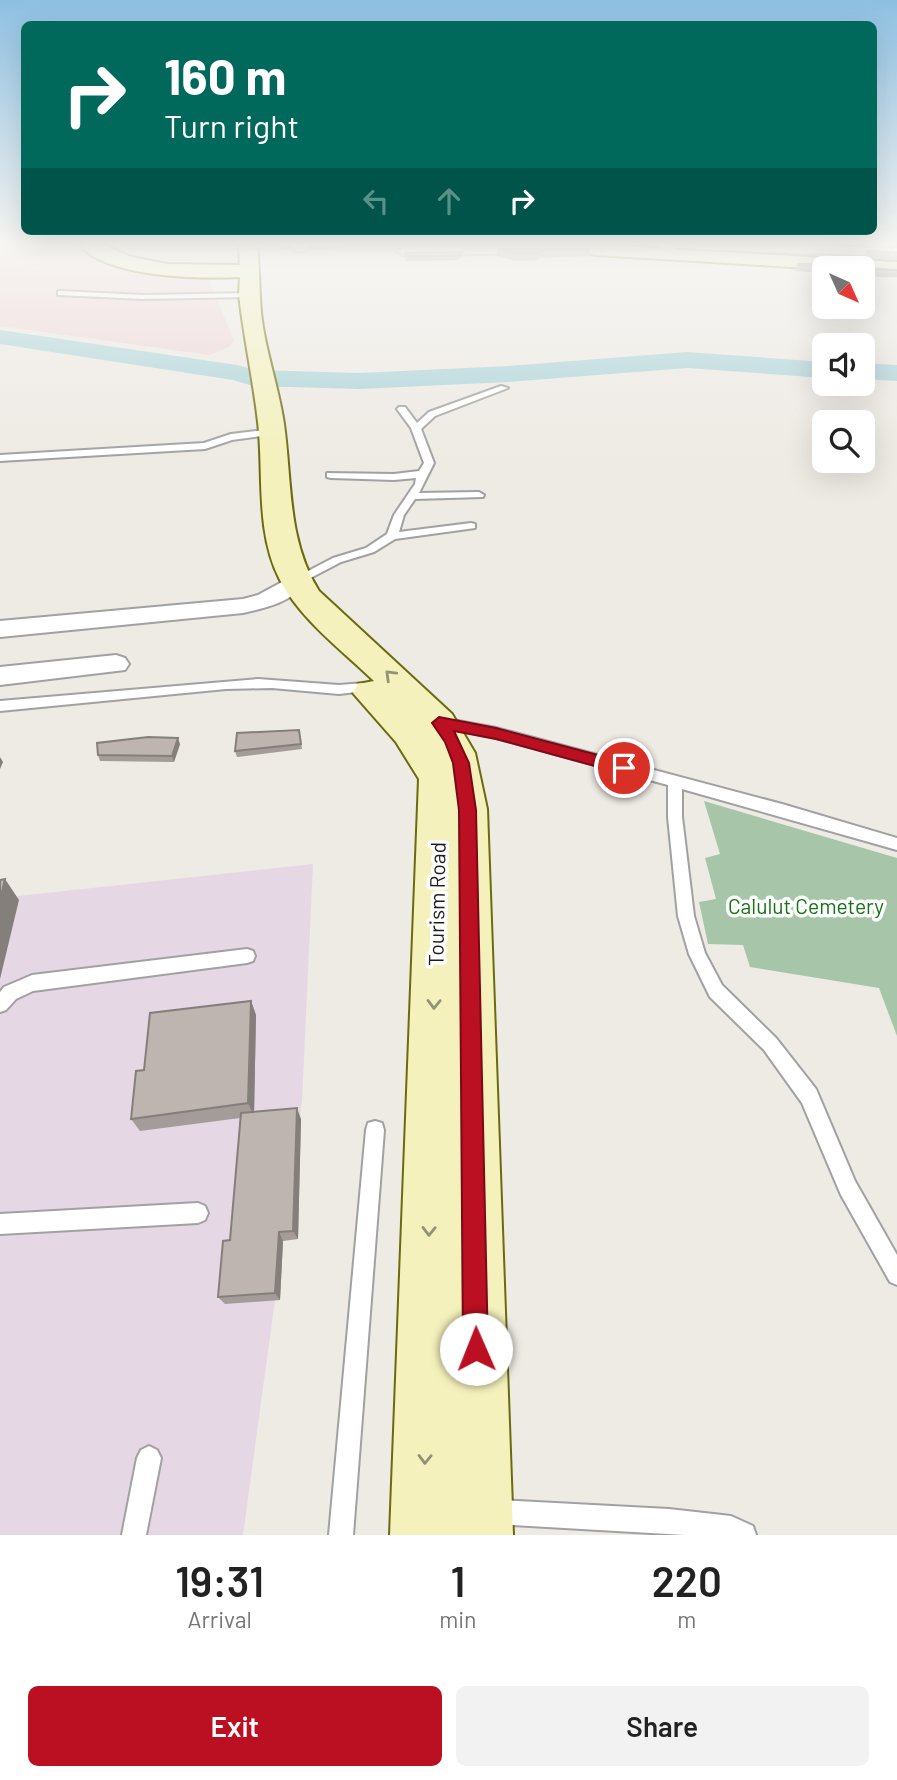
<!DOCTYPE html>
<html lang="en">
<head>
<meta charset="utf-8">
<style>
	body { margin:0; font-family:Barlow,sans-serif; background:#f2f2f2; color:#222; height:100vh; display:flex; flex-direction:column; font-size:26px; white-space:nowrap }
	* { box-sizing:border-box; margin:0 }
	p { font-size:23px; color:#767676 }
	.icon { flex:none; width:38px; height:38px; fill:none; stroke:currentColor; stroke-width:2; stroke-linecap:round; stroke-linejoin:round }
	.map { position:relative; height:1535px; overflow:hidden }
	.details { display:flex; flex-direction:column; background:#fff; flex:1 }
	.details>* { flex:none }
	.guide { position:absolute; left:21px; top:21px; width:856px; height:214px; border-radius:10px; box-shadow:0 7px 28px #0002; background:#00695c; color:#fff; overflow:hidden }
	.needle { width:46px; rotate:135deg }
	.fabs { position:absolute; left:812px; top:256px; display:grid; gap:14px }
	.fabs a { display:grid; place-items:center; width:63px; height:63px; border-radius:10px; background:#fff; box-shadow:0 7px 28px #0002; font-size:35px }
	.pin { position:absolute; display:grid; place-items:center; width:60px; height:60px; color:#fff; margin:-30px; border:4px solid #fff; border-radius:50%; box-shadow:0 2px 7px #0007 }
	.me { position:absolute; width:77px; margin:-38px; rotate:359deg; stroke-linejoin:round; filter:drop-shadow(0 0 5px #0008) }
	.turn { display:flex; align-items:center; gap:24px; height:147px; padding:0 28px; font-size:32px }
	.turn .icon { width:91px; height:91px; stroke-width:2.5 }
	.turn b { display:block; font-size:49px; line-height:60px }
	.lanes { display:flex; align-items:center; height:66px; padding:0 28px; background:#0003; justify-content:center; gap:35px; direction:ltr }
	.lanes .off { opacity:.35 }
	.eta { display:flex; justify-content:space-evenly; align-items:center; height:119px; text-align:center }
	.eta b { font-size:42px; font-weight:600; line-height:49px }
	.action { display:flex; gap:14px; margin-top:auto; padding:14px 28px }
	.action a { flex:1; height:80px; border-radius:10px; background:#bb1022; color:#fff; font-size:28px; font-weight:600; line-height:80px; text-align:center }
	.action a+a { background:#f2f2f2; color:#222 }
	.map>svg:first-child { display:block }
</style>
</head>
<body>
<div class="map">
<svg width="897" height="1535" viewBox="0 0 897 1535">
	<rect width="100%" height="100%" fill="#eeeae4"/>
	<path fill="#edd5d6" d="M0,244H87L115,261L206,273L234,341L229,347L209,355L0,326Z"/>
	<path fill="#e6d7e5" d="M313,864L302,1101L243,1535H0V898Z"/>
	<path fill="#ebead1" d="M347,244H399L393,264L344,254Z"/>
	<path fill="#a7c5a9" d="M704,801L897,858V1036L879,988L750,967L743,945L708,944L699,902L716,899L705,858L720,854Z"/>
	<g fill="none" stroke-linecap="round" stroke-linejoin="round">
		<g fill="#a8d2d8" fill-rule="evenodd">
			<path d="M0,330L237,365L255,370L360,373L508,366L687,352L824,362V378L687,368L508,382L360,389L253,386L233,380L0,344Z"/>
			<path d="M863,363L897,365V381L863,379Z"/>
		</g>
		<defs>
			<g id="lane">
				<path d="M61,291L143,295L249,293L253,295L249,297L143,299L58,295V291Z"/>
				<path d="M501,386L508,388L435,416L421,429L434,463L419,493L479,492L484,495L483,497L415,499L404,515L399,532L471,523L475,524V528L395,539L374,552L341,562L299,584H291V580L333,558L366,548L387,534L394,515L415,484L416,478L394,480L331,478L327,477V473L394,474L419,471L424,463L411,428L397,409L399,407H405L417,423L429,412Z"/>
				<path d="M272,429L275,430V434L232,440L205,449L0,461V455L204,443L231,434Z"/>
				<path d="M258,679L339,685L365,683L371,687L365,691L339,694L272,688L226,689L0,711V701Z"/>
				<path d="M442,718L496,728L782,804L897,838V850L682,789V817L694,916L705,953L722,985L776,1038L816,1089L855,1181L897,1255V1285L890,1282L841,1195L802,1103L764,1050L710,997L689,954L678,916L668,817V785L496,738L437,726L435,723L437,720Z"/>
				<path d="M247,949L253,951L255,956L253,961L247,963L33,991L16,999L6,1010L0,1012V992L4,987L32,975Z"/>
				<path d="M375,1121L382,1123L384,1130L353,1535H329L366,1130L368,1123Z"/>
				<path d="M198,1203L205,1206L208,1213L205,1220L198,1223L0,1234V1214Z"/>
				<path d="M149,1446L157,1450L161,1458L146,1535H122L137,1458L141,1450Z"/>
				<path d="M496,1500L669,1509L731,1516L753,1526L756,1535H685L496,1524L487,1521L484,1512L487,1503Z"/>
			</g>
			<g id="street">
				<path d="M292,244H306L307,248L305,251H295Z"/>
				<path d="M658,244H672L677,254L675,257H665Z"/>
				<path d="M687,244L897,248V256L693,249L688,248Z"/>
				<path d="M595,245L602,249L600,252L404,255L397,251L404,247Z"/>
				<path d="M295,575L303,577L306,582C293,602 265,608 243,613L0,637V621L243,599L258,595Z"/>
				<path d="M116,655L125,658L129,664L125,670L0,685V667Z"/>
			</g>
			<g id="secondary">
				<path d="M79,244H102L132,257L167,264L240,265L239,244H257C259,263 259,279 260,297C261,340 278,382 284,424C292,481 287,541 319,591L452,714L475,753L487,809L513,1535H390L419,779L396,742L353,693L358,684L374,681C342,650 301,620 280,580C255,532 264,473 258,422C253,379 244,338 239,295L240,277C201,279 105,278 79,244Z"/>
				<path d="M582,244L897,262V274L863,272V268L824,269L595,255L588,253Z"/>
			</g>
		</defs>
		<use href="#lane" stroke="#a1a1a1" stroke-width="4"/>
		<use href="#street" stroke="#a1a1a1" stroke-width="4"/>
		<use href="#secondary" stroke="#6b6b0e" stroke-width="4"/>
		<use href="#lane" fill="#fff" fill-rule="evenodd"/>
		<use href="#street" fill="#fff" fill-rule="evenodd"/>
		<use href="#secondary" fill="#f4f1bc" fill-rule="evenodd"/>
	</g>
	<g fill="#a39c98">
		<rect x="280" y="244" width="11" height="5"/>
		<path d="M308,244H346L344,248L309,249Z"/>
		<path d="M629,244H657L656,246Z"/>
		<path d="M674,244H686L685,247H676Z"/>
		<path d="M829,244H897V245Z"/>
		<path d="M498,249H591V256L539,258V260L515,261L497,256Z"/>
		<path d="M866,251L897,252V260L864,258Z"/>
		<path d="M462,252V257L458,260L406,261L405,253Z"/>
		<path d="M797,264H862L865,268L897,270V277H863V268H824V273L795,271Z"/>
		<path d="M300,736L302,749L237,757L235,751Z"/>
		<path d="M180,744L174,762L100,761L98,755Z"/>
		<path d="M251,1001L256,1015L254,1112L301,1119L298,1239L283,1241L280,1300L225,1304L218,1297L230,1240L240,1118L140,1131L131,1119L144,1070Z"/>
	</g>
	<g fill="#857f7c">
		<path d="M178,738L180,744L174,762L172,756Z"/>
		<path d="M0,757L3,762L0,769Z"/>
		<path d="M5,879L19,900L0,979V900Z"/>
		<path d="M251,1001L256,1015L254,1116L248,1103Z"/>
		<path d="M297,1108L301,1119L298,1239L293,1231Z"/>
		<path d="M279,1232L283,1241L280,1300L275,1293Z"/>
	</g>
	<g fill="#beb5b1" stroke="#857f7c" stroke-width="2">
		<path d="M498,249H591L538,250L539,253H515Z"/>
		<path d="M866,251L897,252V253Z"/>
		<path d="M462,252L458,256H406L405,253Z"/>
		<path d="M797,264H862L865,268L897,270H863V268H847Z"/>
		<path d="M299,730L301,744L235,751L237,733Z"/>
		<path d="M148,737L178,738L172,756L98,755L97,743Z"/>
		<path d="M5,879L0,900V880Z"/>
		<path d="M251,1001L248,1103L131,1119L136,1071L144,1070L150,1013Z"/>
		<path d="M297,1108L293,1231L279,1232L275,1293L218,1297L223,1241L230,1240L241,1113Z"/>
	</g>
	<defs><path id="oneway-chevron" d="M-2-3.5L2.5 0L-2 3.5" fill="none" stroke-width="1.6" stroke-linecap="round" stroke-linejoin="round" transform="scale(1.75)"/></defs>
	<g stroke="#939274">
		<use href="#oneway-chevron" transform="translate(390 675) rotate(-136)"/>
		<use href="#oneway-chevron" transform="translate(434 1004) rotate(91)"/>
		<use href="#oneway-chevron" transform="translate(429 1231) rotate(91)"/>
		<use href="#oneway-chevron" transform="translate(425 1459) rotate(91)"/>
	</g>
	<linearGradient id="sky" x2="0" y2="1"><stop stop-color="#8ec0e2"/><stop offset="0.53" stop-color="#f7f6f3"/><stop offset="1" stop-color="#f7f6f3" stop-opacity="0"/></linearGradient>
	<rect width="897" height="459" fill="url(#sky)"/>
	<path fill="#bb1022" stroke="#7a0a16" stroke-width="2" d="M439,717L496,728L624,762L632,768L624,774L496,739L454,731L469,763L476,810L488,1349L485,1358L476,1362L467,1358L463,1349L459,810L453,763L445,742L432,723Z"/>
	<g text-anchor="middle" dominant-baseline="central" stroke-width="7" stroke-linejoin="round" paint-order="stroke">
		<g font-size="21" fill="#1d1d1d" stroke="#fff">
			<text transform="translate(436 904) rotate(-89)">Tourism Road</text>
		</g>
		<g font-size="21" fill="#167314" stroke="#fff">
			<text x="806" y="905">Calulut Cemetery</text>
		</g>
	</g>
</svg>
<div class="fabs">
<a><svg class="needle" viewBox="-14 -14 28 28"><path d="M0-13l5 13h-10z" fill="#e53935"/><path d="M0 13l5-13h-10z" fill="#767676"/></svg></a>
<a><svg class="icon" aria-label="sound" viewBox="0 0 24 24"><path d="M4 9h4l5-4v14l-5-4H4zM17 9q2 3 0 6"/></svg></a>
<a><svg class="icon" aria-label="search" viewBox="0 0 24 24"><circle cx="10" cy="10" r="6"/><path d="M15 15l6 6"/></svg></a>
</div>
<div class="pin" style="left:624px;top:768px;background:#d93025"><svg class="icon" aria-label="arrive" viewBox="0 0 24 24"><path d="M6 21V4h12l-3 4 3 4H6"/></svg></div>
<svg class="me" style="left:476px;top:1349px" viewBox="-20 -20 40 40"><circle r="19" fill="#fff"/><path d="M0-13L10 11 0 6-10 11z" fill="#bb1022"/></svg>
<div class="guide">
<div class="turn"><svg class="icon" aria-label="right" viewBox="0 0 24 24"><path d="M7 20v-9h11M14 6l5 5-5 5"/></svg><div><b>160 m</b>Turn right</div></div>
<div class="lanes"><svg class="icon off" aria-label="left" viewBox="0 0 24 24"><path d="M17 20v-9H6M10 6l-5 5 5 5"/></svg><svg class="icon off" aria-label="ahead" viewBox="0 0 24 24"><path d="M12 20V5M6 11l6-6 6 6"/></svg><svg class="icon" aria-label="right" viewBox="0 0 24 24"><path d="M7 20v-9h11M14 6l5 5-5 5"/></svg></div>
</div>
</div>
<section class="details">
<div class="eta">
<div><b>19:31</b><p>Arrival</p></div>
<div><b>1</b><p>min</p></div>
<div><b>220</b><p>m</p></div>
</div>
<div class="action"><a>Exit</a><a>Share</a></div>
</section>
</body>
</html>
